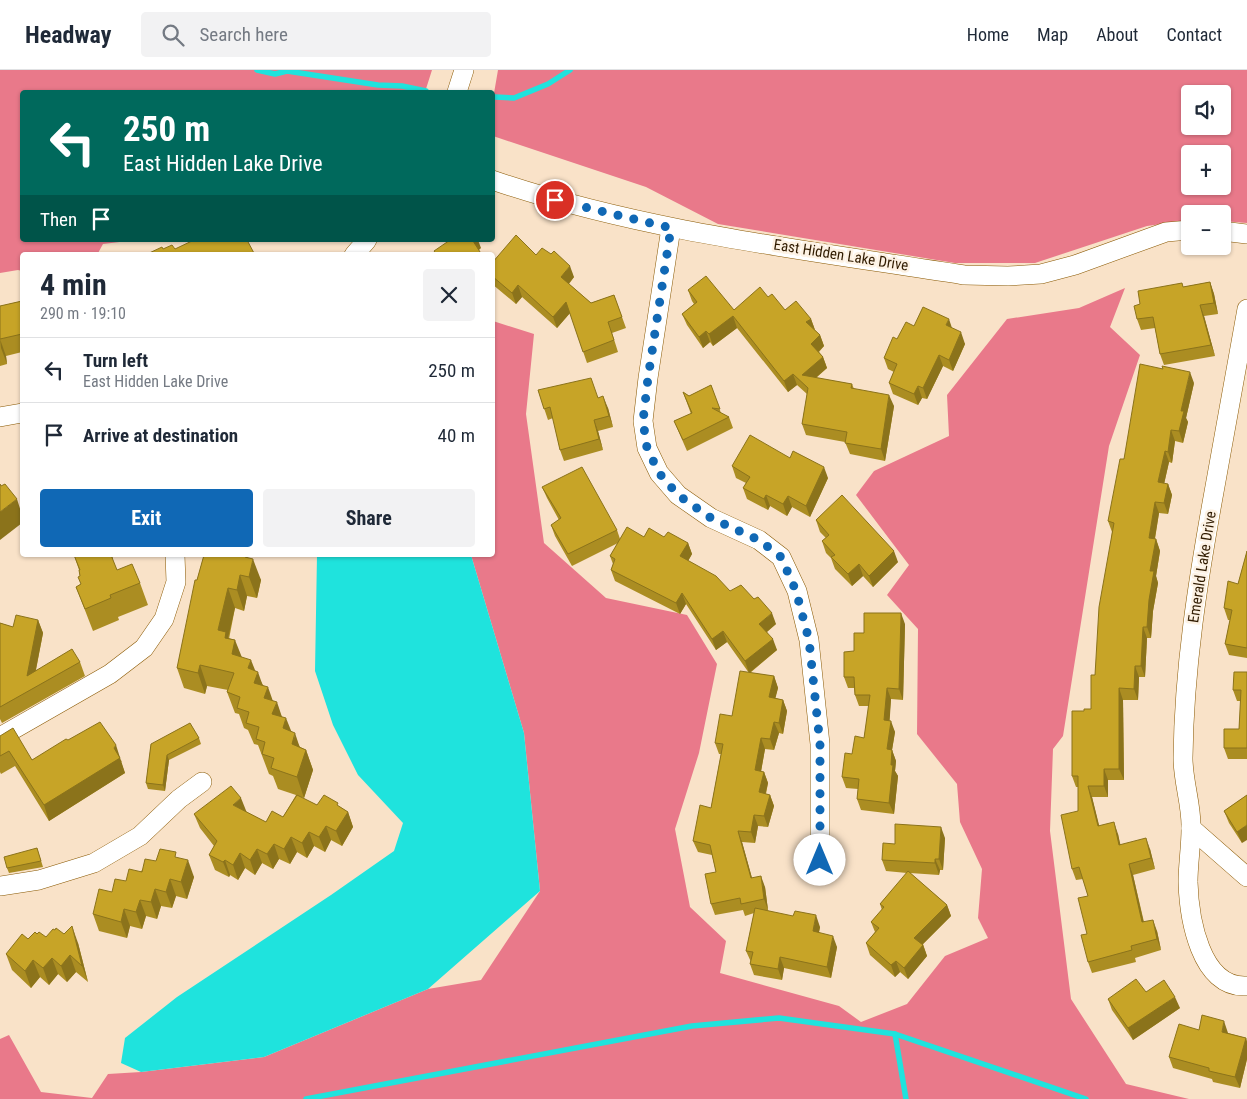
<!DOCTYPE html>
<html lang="en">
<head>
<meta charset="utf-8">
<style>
	body { margin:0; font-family:"Roboto Condensed",sans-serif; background:#f2f2f3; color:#1f2937; height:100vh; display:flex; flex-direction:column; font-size:19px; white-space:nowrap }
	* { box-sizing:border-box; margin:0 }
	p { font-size:16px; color:#747a83 }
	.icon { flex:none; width:28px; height:28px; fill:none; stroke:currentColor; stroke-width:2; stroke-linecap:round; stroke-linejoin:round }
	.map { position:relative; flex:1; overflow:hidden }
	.details { position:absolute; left:20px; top:182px; width:475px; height:305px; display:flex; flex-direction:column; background:#fff; border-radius:5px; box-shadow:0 1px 4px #0004 }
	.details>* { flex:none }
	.top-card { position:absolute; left:20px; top:20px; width:475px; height:152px; border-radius:5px; box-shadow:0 1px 4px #0004; background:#00695c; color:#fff; overflow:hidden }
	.tools { position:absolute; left:1181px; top:15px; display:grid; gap:10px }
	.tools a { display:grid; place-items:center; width:50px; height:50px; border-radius:5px; background:#fff; box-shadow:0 1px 4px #0004; font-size:25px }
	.pin { position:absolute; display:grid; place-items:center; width:42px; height:42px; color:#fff; margin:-21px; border:2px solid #fff; border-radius:50%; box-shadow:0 1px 5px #0007 }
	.me { position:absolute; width:55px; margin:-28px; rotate:0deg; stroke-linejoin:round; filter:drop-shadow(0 0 4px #0008) }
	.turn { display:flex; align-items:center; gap:18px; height:105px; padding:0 20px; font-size:22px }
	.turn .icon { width:65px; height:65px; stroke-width:2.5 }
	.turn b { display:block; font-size:35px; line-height:42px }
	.then { display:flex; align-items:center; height:48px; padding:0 20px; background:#0003; gap:10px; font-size:19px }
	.round { display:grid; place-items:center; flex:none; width:52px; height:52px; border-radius:5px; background:#f2f2f3 }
	.head { display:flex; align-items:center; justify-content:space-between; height:85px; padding:0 20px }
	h1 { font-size:30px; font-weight:700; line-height:38px }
	.cta { display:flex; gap:10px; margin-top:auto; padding:10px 20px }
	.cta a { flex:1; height:58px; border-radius:5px; background:#1068b5; color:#fff; font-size:20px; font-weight:700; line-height:58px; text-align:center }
	.cta a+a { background:#f2f2f3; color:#1f2937 }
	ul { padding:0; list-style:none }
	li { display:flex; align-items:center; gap:15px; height:65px; padding:0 20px; border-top:1px solid #e0e1e3 }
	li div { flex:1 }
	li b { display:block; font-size:19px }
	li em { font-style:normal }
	header { display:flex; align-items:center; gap:30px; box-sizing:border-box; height:70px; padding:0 25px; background:#fff; border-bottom:1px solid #e0e1e3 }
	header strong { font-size:24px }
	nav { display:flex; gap:28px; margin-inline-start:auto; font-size:18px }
	.search { width:350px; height:45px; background:#f2f2f3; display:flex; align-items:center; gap:12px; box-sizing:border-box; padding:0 18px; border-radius:5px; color:#747a83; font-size:19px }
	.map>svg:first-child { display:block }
</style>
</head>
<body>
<header>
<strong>Headway</strong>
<div class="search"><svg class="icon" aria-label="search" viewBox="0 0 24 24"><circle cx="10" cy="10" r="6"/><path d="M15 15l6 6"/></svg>Search here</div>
<nav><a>Home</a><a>Map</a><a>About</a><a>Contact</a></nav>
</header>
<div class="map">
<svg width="1247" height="1029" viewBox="0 0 1247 1029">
	<rect width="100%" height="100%" fill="#f9e2c8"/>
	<g fill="#e9798a" fill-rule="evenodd">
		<path d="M0,0H432L425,22H22V170H136L103,174L97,185H22V201L18,200L0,203Z"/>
		<path d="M498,0H1247V153L1223,151L1222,144H1190V150L1147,156L1035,193H955L718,154L646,117L493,66V29ZM1190,24H1222V56H1190ZM1190,84H1222V116H1190Z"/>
		<path d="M1125,218L1110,257L1140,285L1109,376L1063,666L1053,679L1050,761L1071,929L1126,1014L1189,1029H0V969L9,965L41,1022L92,1028L108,1004L141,1002L264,987L428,919L481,910L540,821L524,663L471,485H492L493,251L534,264L526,344L544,473L606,528L687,545L717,594L699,683L675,759L690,837L726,871L720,903L839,936L861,952L907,934L945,886L988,868L978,848L982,799L960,752L957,714L917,664L918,559L887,525L909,495L856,425L874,401L949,366L947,325L1007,249L1079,238Z"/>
	</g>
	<path fill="#1fe3dd" d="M317,485H471L524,663L540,821L428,919L264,987L141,1002L121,993L125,968L177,927L331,825L394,781L403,753L358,705L333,655L315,601Z"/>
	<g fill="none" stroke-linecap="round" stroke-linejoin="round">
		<g stroke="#1fe3dd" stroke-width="5.5">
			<path d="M257,0L275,4L287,1L378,15L402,16L426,21"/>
			<path d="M495,27L514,28L548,14L570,0"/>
			<path d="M895,964L906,1029"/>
			<path d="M306,1029L692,956L779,948L895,964L1086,1029"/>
		</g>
		<defs>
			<g id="street">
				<path d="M457,22L464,0"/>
				<path d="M492,110C644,162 806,180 964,205L1008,206L1041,204L1075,195L1166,162L1190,160"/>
				<path d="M671,158L648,308L643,351L647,378L659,403L678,425L711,448L759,470L781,487L797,521L809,570L820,674V790"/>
				<path d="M1222,161L1247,164"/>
				<path d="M354,185L367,170"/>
				<path d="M1247,239C1236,300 1225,361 1214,422C1198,510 1184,598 1183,688C1183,712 1192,736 1191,759C1191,777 1188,795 1188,812C1189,847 1200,919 1247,916"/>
				<path d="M0,347L22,343"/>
				<path d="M0,667L110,604L144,578L164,549L176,512L175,485"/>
				<path d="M1191,758L1247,807"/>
				<path d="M0,816L39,810L94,793L140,766L179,729L202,712"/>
			</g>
		</defs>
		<use href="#street" stroke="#8a5903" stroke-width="20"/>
		<use href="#street" stroke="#fff" stroke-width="19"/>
	</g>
	<g fill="#ab8d22">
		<path d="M536,185L574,207L569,214L591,233L614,225L626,258L612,263L618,282L587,293L570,243L557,258L522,227L516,234L492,214V193Z"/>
		<path d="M1210,212L1214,224L1218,244L1204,246L1215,286L1164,295L1160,284L1155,258L1141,260L1137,249L1183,217Z"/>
		<path d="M688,220L734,240L768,227L785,240L811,249L815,260L820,265L824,276L819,282L823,287L827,298L816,308L852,314L854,319L894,336L885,391L850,384L845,372L806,365L802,354L807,324L797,315L788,322L737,258L713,276L710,272L703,278L687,255L682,244L694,234L692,231Z"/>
		<path d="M22,231V282L6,286L7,294L0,296V236Z"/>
		<path d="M914,256L952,258L965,274L953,301L943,296L927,329L922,328L918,335L893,324L889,313L894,302L888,299L884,288L897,269Z"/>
		<path d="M1194,313L1186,348L1188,352L1183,373L1175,371L1172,393L1169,392L1164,414H1168L1172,425L1168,444L1159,443L1155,469H1156L1160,481L1156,506L1158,513L1153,541L1151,568H1147L1145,607H1139L1138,630H1123L1124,710H1108V727H1092L1099,756L1118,764L1120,775L1150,779L1155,799L1133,805L1144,852L1157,861L1161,880L1135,888L1136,892L1092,903L1088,892L1087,864L1088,826L1083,809L1076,810L1072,799L1078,741V717H1076L1072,706L1084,641L1091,639L1112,462L1108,451L1124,389Z"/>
		<path d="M711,315L721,343L729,347L733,358L687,381L674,351L691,344L683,322L689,326Z"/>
		<path d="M538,320L598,328L608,338L613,357L598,361L603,380L564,391L560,380L553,348L548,350Z"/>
		<path d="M790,388L828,408L810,447L792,437L787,446L770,436L768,440L747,429L743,418L746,413L736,408L732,396Z"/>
		<path d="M542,417L617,460L620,469L644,467H664L688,473L692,484L688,491L776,554L767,562L777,580L750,603L774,606L778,618L775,628L783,630L787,641L783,664L779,663L774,680L765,679L761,702H764L768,713L766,724L770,725L774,736L768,757L758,756L755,773L742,772L752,808L765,817L768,840H766L820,857L819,862L837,877L831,908L784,898L782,910L754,905L750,894L751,892L746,881L754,843L745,846L743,840L715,845L711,834L716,802L712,785L698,782L693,771L711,738L721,684H719L715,673L732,646L749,603L727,572L716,580L686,534L680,544L615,511L611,500L613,494L610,486L618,473L572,496L555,466L551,455L559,450L547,428Z"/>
		<path d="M816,450L898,492L873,517L863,506L852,516L835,499L831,488L826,483L822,471L826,468L820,462Z"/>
		<path d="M1247,481V588L1229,585L1225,574L1230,550H1228L1224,538L1238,514Z"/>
		<path d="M74,485H112L113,489H112L117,500L140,513L148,535L118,547L119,550L93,561L76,517L81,514L80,506L79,500Z"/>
		<path d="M204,485H246L261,510L257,528L247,526L244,541L235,538L229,569L241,587L255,601L263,615L300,677L306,680L313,700L304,728L298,726L317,735L340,737L348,742L353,757L342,776L331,770L325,782L314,776L307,788L297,782L290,794L279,789L273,799L262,793L255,805L245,798L238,810L230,805L229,807L215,800L209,785L214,776L200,758L194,744L246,742L266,752L283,747L296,725L278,719L273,706L269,704L258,675L254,674L248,660L244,658L239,644L235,643L227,622L228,620L207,616L205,624L184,618L177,598L197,510Z"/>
		<path d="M38,550L43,563L36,600L80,592L85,606L2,653L0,649V553L13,557Z"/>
		<path d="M905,554L903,630L891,629L889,651L895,662L892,680L896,691L895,701L898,706L894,744L861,740L857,729L858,719L846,718L842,707L852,684L864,668L869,636H859L855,625L854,618H848L844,607L854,581Z"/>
		<path d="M1247,602V689H1228L1224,678L1239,659L1241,631H1237L1233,620Z"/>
		<path d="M0,666L32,690L68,670L122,691L121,692L125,703L49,751L15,696L1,704L0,702Z"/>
		<path d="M199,668L201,674L169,690L165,721L148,719L146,713L151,674Z"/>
		<path d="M1247,725L1242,773L1229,753L1224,741Z"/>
		<path d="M945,768L943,800H940L939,805L910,803L947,835L951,846L923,874L927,886L908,909L900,902L895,907L870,885L866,873L875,862L871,852L882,840L880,834L907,803L886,801L882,790L895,774Z"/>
		<path d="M37,778L43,797L9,803L7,798Z"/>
		<path d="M178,788L194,807L187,829L176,826L172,838L161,836L157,849L146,846L142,859L130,856L127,868L99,861L93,844L112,822L126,811L156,791Z"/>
		<path d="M37,864L46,867L64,864L78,873L88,912L76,902L67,912L58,904L49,915L40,907L31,918L12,900L6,884Z"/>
		<path d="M1146,922L1180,938L1133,970L1112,940L1108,929Z"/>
		<path d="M1199,960L1228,963L1246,968L1247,972V989L1240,1018L1213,1012L1212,1009L1173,998L1169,987Z"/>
	</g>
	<g fill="#8b731b">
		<path d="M474,170H478L481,178L477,182L473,171Z"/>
		<path d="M570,196L574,207L565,218L561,207Z"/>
		<path d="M1210,212L1214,224L1218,244L1214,233Z"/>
		<path d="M518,215L522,227L516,234L512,223Z"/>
		<path d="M566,232L570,243L557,258L553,247Z"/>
		<path d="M1200,235L1204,246L1215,286L1211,275Z"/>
		<path d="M733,246L737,258L713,276L709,264Z"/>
		<path d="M811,249L815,260L806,252Z"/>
		<path d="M949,249L953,261L946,255Z"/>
		<path d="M706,261L710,272L703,278L699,267Z"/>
		<path d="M961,262L965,274L953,301L949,290Z"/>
		<path d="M820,265L824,276L815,285L811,274Z"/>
		<path d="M0,269L6,286L7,294L1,278Z"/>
		<path d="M939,285L943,296L927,329L923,318Z"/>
		<path d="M823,287L827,298L806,316L802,305Z"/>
		<path d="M1190,302L1194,313L1186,348L1188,352L1183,373L1179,361L1181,341Z"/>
		<path d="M793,304L797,315L788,322L784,311Z"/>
		<path d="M918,316L922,328L918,335L914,324Z"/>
		<path d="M889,325L894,336L885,391L881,379Z"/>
		<path d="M603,326L608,338L613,357L609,346Z"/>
		<path d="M594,350L598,361L603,380L599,369Z"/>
		<path d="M1171,360L1175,371L1172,393L1168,382Z"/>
		<path d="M1165,381L1169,392L1162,423L1158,412Z"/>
		<path d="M824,397L828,408L810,447L806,436Z"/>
		<path d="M1168,414L1172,425L1168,444L1164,433Z"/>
		<path d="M766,425L770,436L768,440L764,429Z"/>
		<path d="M788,426L792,437L787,446L783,434Z"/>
		<path d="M17,429L22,445V453L0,470V442Z"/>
		<path d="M1155,432L1159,443L1153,479L1149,468Z"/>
		<path d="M1156,469L1160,481L1156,506L1158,513L1153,541L1151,568L1147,557L1150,501Z"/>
		<path d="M688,473L692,484L684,498L680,486Z"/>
		<path d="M894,481L898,492L873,517L869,506Z"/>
		<path d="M245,485H246L251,498L253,489L261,510L257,528L249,507L245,487Z"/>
		<path d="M859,494L863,506L852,516L848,504Z"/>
		<path d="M240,505L247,526L244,541L237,520Z"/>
		<path d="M228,518L235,538L228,568L235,570L243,590L239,605L218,560Z"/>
		<path d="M682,523L686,534L680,544L676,533Z"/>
		<path d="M772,543L776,554L763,565L759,554Z"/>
		<path d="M901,543L905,554L903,630L899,619Z"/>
		<path d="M38,550L43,563L32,619L27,606Z"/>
		<path d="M1143,557L1147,568L1145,607L1141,596Z"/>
		<path d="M723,561L727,572L716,580L712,569Z"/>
		<path d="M773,569L777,580L749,603L745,591Z"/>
		<path d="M251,590L257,605L258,602L265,622L262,633L248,598Z"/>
		<path d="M200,595L207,616L205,624L198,603Z"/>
		<path d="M1135,596L1139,607L1138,630L1134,619Z"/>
		<path d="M774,606L778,618L773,638L769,627Z"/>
		<path d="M268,617L275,637L277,632L284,653L280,664L264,628Z"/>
		<path d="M887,618L891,629L889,661L884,650Z"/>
		<path d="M1119,618L1123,630L1124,710L1119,699Z"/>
		<path d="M783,630L787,641L783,664L779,653Z"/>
		<path d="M286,648L294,668L295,663L302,684L300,695L283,658Z"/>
		<path d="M891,651L895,662L892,680L896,691L895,701L898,706L894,744L889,733L887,679Z"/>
		<path d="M774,652L779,663L774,680L770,669Z"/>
		<path d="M761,668L765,679L759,712L755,700Z"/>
		<path d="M116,675L125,703L49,751L44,735L114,678Z"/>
		<path d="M306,680L313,700L304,728L297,707Z"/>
		<path d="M167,685L169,690L165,721L163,715Z"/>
		<path d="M1104,699L1108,710V727L1104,716Z"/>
		<path d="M764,702L768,713L763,734L759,722Z"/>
		<path d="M1088,716L1092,727L1102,767L1098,756Z"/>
		<path d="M770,725L774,736L768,757L764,746Z"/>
		<path d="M241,728L247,743L233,735Z"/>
		<path d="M348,742L353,757L342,776L336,761Z"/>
		<path d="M754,745L758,756L755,773L751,762Z"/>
		<path d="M1114,752L1118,764L1123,786L1119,775Z"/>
		<path d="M1247,755V770L1242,773L1237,762Z"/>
		<path d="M326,756L331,770L325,782L319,767Z"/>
		<path d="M941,757L945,768L943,800L939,789Z"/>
		<path d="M738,761L742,772L755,819L751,808Z"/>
		<path d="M309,762L314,776L307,788L302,773Z"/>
		<path d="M291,767L297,782L290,794L284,779Z"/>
		<path d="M1146,768L1150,779L1155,799L1151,788Z"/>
		<path d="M274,774L279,789L273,799L267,784Z"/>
		<path d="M257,779L262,793L255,805L250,790Z"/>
		<path d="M240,783L245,798L238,810L233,795Z"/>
		<path d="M935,789L940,800L939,805L935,793Z"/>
		<path d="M188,790L194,807L187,829L181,812Z"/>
		<path d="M225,790L230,805L229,807L223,792Z"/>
		<path d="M1129,794L1133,805L1146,863L1142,852Z"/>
		<path d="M761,806L765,817L768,840L764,829Z"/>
		<path d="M170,809L176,826L172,838L166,822Z"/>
		<path d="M155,819L161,836L157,849L151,832Z"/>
		<path d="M140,830L146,846L142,859L136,842Z"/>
		<path d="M947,835L951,846L918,879L914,868Z"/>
		<path d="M124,839L130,856L127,868L121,852Z"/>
		<path d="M816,845L820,857L817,872L813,861Z"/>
		<path d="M1153,850L1157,861L1161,880L1157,869Z"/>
		<path d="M72,856L78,873L88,912L82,896Z"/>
		<path d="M833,866L837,877L831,908L827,897Z"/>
		<path d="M923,875L927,886L908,909L904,898Z"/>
		<path d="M70,885L76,902L67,912L61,896Z"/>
		<path d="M780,887L784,898L782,910L778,899Z"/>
		<path d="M52,888L58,904L49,915L43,898Z"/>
		<path d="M33,890L40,907L31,918L25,901Z"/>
		<path d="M896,891L900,902L895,907L891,895Z"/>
		<path d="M1175,927L1180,938L1133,970L1128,958Z"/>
		<path d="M1224,951L1228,963L1226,973L1222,962Z"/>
		<path d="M1246,968L1247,972V989L1240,1018L1235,1007Z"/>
	</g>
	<g fill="#c7a427" stroke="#8b731b">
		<path d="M516,165L536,185L542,178L551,184L554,181L570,196L561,207L591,233L614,225L622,247L608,252L614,270L583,282L566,232L553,247L518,215L512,223L492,206V193Z"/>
		<path d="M194,170H247L255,185H145L162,177L163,179L172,175L175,179Z"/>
		<path d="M450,170H474L473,171L482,185H437L434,181Z"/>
		<path d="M706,206L734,240L760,217L768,227L772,224L785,240L796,231L811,249L806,252L820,265L811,274L823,287L802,305L852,314L851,318L889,325L881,379L845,373L847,362L802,354L808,318L793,304L784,311L733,246L709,264L706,261L699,267L682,244L697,232L688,220Z"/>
		<path d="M1210,212L1214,233L1200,235L1211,275L1160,284L1153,247L1137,249L1134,236L1140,234L1138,221L1182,213L1183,217Z"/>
		<path d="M22,231V264L0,269V236Z"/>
		<path d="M923,237L949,249L946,255L961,262L949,290L939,285L923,318L918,316L914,324L889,313L897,294L884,288L893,267L897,269L906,252L914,256Z"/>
		<path d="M1140,294L1163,299L1162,296L1190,302L1181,341H1184L1179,361L1171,360L1168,382L1165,381L1158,412L1168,414L1164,433L1155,432L1149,468L1156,469L1150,501H1154L1149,530L1147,557H1143L1141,596H1135L1134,619L1119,618V699H1104V716H1088L1098,756L1114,752L1119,775L1146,768L1151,788L1129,794L1142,852L1153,850L1157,869L1131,876L1132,880L1088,892L1081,865L1087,864L1078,828L1088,826L1079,797L1072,799L1061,745L1078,741V706H1072V641H1084V639H1091V605H1095L1099,537L1114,453L1108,451L1120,389H1124Z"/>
		<path d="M591,308L598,328L603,326L609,346L594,350L599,369L560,380L550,337L544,339L538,320Z"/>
		<path d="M711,315L720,339L712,338L729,347L683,370L674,351L692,343L683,322L689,326Z"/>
		<path d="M750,365L790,388L793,381L824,397L806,436L788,426L783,434L766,425L764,429L743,418L750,407L732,396Z"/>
		<path d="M582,397L617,460L568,484L551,455L561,448L542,417Z"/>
		<path d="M0,414L1,416L5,414L17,429L0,442Z"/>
		<path d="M842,425L894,481L869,506L859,494L848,504L831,487L835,485L822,471L829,465L816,450Z"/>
		<path d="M627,457L644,467L649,458L664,467L668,462L688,473L680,486L716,506L730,521L741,515L754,529L758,527L772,543L759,554L773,569L745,591L723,561L712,569L682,523L676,533L611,500L615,489L610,486Z"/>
		<path d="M1247,481V578L1225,574L1232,540L1224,538L1228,511L1238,514Z"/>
		<path d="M74,485H111L117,500L132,494L140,513L110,525L111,528L85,539L76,517L81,514L78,507L80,506L79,500H80Z"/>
		<path d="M204,485H245V487L253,489L249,507L240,505L237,520L228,518L218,560L226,562L225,568L235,570L232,584L251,590L248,598L258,602L254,613L268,617L264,628L277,632L272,644L286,648L283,658L295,663L292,674L306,680L297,707L271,698L274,688L262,684L265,672L256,669L259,657L246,653L249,642L237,638L240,627L227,622L234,603L200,595L198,603L177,598L195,510H197Z"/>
		<path d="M864,543H901L899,619L887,618L884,650L891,651L887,679L892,680L891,695H893L889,733L857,729L859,709L842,707L845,683L852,684L855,666L864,668L870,625H855L854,607H844V582L854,581V563H864Z"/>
		<path d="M16,545L38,550L27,606L72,579L80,592L0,637V553L13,557Z"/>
		<path d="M740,601L774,606L769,627L783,630L779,653L774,652L770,669L761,668L755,700L764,702L759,722L770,725L764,746L754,745L751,762L738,761L751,808L761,806L764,829L741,834L740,828L711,834L705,804L716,802L710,775L693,771L700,735L711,738L723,674L715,673L720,644L732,646Z"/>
		<path d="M1234,602H1247V678H1224V659H1239L1241,620H1233Z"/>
		<path d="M100,652L116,675L114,678L120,688L44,735L9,681L0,686V666L13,658L32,690L66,669L68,670Z"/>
		<path d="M190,653L199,668L167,685L163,715L146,713L151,674Z"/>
		<path d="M231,716L241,728L233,735L266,752L272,741L283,747L297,725L317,735L324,725L338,733L337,735L348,742L336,761L326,756L319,767L309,762L302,773L291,767L284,779L274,774L267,784L257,779L250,790L240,783L233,795L225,790L223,792L209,785L217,771L194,744Z"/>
		<path d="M1247,725V755L1237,762L1224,741Z"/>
		<path d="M895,754L941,757L939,789H935V793L882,790L883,773L895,774Z"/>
		<path d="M37,778L41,791L7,798L4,787Z"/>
		<path d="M160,779L176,782L175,787L188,790L181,812L170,809L166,822L155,819L151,832L140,830L136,842L124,839L121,852L93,844L99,819L112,822L115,809L126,811L129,799L142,802L145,789L156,791Z"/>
		<path d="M908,801L947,835L914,868L923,875L904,898L896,891L891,895L866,873L879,858L871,852L884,837L880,834Z"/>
		<path d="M755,838L793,846L795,841L816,845L813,861L833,866L827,897L780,887L778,899L750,894L753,882L746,881Z"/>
		<path d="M72,856L82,896L70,885L61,896L52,888L43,898L33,890L25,901L6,884L22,864L28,869L35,862L37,864L39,862L46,867L53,859L55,860L56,858L64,864Z"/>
		<path d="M1136,909L1146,922L1164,910L1175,927L1128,958L1108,929Z"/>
		<path d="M1202,945L1224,951L1222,962L1246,968L1235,1007L1209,1001V998L1169,987L1179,954L1199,960Z"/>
	</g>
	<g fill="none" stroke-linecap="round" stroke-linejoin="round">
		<path stroke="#1068b5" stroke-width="9" stroke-dasharray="0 16.2" d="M555,130L671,158L648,308L643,351L647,378L659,403L678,425L711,448L759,470L781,487L796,521L809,570L820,674V790"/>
	</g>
	<g text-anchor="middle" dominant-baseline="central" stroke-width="5" stroke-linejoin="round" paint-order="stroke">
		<g font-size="15" fill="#301b00" stroke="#fdf2e4">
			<text transform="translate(841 185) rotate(9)">East Hidden Lake Drive</text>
			<text transform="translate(1202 497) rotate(-81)">Emerald Lake Drive</text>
		</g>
	</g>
</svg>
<div class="tools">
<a><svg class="icon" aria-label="sound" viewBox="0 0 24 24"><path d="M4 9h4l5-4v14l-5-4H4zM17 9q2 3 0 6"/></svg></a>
<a>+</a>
<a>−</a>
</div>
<div class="pin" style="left:555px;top:130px;background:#d93025"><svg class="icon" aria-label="arrive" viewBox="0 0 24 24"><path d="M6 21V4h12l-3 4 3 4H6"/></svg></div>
<svg class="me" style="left:820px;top:790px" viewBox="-20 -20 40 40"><circle r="19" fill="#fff"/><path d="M0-13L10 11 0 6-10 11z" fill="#1068b5"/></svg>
<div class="top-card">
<div class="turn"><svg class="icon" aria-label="left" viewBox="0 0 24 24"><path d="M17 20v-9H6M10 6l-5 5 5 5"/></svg><div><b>250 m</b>East Hidden Lake Drive</div></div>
<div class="then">Then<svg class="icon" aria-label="arrive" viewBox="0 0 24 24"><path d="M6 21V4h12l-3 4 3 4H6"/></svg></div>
</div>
<section class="details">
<div class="head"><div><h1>4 min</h1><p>290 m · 19:10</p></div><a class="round"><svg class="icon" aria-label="close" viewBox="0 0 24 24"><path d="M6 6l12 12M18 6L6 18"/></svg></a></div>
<ul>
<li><svg class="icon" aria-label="left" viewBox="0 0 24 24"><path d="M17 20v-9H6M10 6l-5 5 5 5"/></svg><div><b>Turn left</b><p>East Hidden Lake Drive</p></div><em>250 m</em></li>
<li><svg class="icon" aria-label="arrive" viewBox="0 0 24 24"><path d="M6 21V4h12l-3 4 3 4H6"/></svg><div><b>Arrive at destination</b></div><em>40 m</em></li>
</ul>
<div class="cta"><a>Exit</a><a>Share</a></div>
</section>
</div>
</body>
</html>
